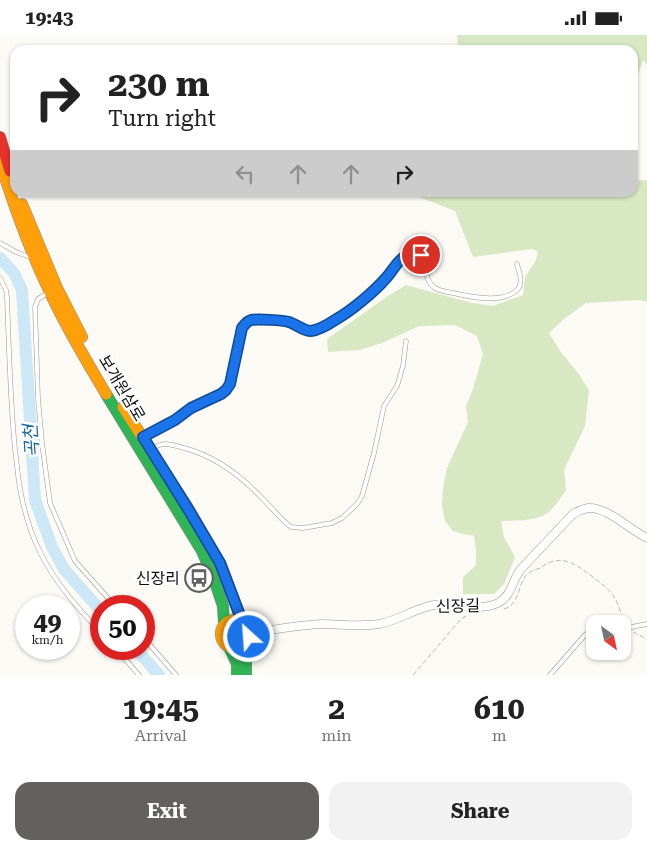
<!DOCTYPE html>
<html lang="en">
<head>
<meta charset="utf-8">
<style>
	body { margin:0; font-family:"Roboto Serif","Noto Sans KR",serif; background:#f2f2f2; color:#222; height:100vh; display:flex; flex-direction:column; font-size:19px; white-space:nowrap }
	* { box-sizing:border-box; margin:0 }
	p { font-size:16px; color:#767676 }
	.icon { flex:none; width:28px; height:28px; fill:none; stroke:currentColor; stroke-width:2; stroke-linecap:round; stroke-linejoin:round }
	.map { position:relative; height:640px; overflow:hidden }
	.details { display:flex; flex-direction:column; background:#fff; flex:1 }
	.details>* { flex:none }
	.top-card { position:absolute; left:10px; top:10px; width:628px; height:152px; border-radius:15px; box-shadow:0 1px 4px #0004; background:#fff; color:#222; overflow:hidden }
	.needle { width:32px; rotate:147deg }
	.tools { position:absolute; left:586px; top:580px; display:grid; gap:10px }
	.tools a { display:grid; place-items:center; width:45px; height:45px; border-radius:10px; background:#fff; box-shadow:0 1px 4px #0004; font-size:25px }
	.speed { position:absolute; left:15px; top:560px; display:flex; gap:10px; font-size:25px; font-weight:700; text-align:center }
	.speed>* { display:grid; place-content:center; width:65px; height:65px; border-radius:50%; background:#fff; box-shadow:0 1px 4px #0004; line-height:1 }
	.speed small { font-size:12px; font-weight:400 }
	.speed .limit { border:8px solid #d22; background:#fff; color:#111 }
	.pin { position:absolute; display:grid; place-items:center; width:42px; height:42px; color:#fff; margin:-21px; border:2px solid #fff; border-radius:50%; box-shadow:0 1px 5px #0007 }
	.me { position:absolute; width:55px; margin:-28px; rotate:334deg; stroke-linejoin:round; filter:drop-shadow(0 0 4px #0008) }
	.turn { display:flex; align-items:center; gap:18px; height:105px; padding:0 15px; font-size:22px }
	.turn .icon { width:65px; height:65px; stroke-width:2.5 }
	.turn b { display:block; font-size:35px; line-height:42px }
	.lanes { display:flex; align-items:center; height:48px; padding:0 15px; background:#0003; justify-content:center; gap:25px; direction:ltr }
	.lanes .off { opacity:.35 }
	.eta { display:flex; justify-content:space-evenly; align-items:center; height:85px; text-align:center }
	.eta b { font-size:30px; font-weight:700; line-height:35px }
	.button { display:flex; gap:10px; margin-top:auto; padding:10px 15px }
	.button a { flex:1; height:58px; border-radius:15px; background:#62615f; color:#fff; font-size:20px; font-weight:700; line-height:58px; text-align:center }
	.button a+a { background:#f2f2f2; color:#222 }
	.status { display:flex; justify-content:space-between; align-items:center; height:35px; padding:0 25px; background:#fff; direction:ltr }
	.status svg { height:14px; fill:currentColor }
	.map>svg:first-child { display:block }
</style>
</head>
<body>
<div class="status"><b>19:43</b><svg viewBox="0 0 49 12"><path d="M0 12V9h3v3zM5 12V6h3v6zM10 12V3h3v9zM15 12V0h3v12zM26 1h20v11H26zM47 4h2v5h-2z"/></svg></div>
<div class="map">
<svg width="647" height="640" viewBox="0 0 647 640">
	<rect width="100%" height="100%" fill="#fcfaf4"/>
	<g fill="#d7e8c2">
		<path d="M457,0H647V30L643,25L633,55L632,15H454L458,12Z"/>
		<path d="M633,141L635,146L647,145V267L639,265L586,268L564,284L549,298L560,316L578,338L589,355L585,391L564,435L566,455C561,462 557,469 551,475C539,487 518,485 501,486L504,502L515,522L504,549L494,559H463V542L476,530V516L474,501L463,499L453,496L445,486L442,470L443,453L447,433L468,387L466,371L473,354L483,319L477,301L455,290L419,291L382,308L359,315L328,317L327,304L385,263L406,250L472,268L493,271L523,260L525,242L535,227L538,217L533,214L473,222L455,176L409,158H632Z"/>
	</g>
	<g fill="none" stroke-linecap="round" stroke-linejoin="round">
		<g stroke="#cce7f5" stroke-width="12">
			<path d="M0,223L14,238L22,255L35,465L52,512L64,534L101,576"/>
			<path d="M136,614L159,640"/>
		</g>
		<defs>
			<g id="lane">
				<path d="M0,208L16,217L32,223"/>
				<path d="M0,243L6,255L7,262C9,313 10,364 15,414C17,429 18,445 21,459C25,479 31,499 40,517C55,548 78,573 101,598"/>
				<path d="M48,258L38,264L35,272L38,364L42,408L50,468L75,526L115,571"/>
				<path d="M145,401L175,385L191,373L221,359L226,355L230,349L242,293C245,289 246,286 251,285C256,284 282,285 289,287C297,289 305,298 314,295C317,294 321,292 324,290C347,279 367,263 385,245C395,234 399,221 415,217C432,226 420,242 435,253C440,256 447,257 453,258C470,262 503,269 517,255C524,248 519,237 517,229"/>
				<path d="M151,414C164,406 169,409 184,413C215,421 239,439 261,462C271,472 280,484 291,492L303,493L332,488L342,483L357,469L362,461L374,418L384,371L397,351L403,331L406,306"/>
				<path d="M622,594L647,589"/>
				<path d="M144,603L176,640"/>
				<path d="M116,614L139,640"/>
				<path d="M550,640L584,601L590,596L595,594"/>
			</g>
			<path id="street" d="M250,598C273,595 298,590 322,589C341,589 360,592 379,589C398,586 415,573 434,570C454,568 479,577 498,568C512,561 512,545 521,534L573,479C578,476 583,474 588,473C606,471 630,495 647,503"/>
			<g id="fast">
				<path d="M106,359L202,516L215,547L223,571L224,589"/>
				<path d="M246,608V640"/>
				<path d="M229,612L237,629V640"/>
			</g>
			<g id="slow">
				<path d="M0,127C14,171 29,214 49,255C65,291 86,325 106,359"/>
				<path d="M22,169L57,253L82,302"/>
				<path d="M123,372L188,473L220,528L242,586"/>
				<circle cx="235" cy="599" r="14"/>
			</g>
			<path id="jam" d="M0,102L10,136"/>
		</defs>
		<use href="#lane" stroke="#969592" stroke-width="5"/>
		<use href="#street" stroke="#969592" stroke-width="9"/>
		<use href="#fast" stroke="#8c8b89" stroke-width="12"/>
		<use href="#slow" stroke="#8c8b89" stroke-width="12"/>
		<use href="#jam" stroke="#8c8b89" stroke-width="12"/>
		<g stroke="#b9b9b8" stroke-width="1" stroke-dasharray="5 2.5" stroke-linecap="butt">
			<path d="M504,574C518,570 518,554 524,543C528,537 534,535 540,533C544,531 549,527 554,526C568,523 579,532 589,539C611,556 617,559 623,587"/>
			<path d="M633,597L647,604"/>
			<path d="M413,640L461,584L470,579"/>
		</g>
		<use href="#lane" stroke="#fffefd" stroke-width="4"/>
		<use href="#street" stroke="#fffefd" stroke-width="8"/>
		<use href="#fast" stroke="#30b455" stroke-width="11"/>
		<use href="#slow" stroke="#ff9f0a" stroke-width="11"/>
		<use href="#jam" stroke="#e5322d" stroke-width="11"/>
	</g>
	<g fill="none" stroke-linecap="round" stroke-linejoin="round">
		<defs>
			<path id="route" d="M249,602C250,595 248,590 242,586L220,528L188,474L143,402L175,385L191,373L221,359L226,355L230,349L242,293C245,289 247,286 251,285C257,284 283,285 289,287C296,289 303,296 311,296C318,295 329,289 335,285C351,276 374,257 386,243C393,236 397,225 407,220C412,217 416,218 421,220"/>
		</defs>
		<use href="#route" stroke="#114b97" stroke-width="12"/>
		<use href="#route" stroke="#1a73e8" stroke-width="9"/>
	</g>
	<defs>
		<symbol id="bus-ring" viewBox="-11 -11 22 22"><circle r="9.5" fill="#fff" stroke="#62615f" stroke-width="1.5"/><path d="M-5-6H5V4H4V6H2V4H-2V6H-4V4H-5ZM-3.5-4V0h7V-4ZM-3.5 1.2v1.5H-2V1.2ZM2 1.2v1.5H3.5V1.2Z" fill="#62615f"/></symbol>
	</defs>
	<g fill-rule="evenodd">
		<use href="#bus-ring" x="183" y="527" width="32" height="32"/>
	</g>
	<g text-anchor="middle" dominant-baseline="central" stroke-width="5" stroke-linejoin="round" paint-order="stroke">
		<g font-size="16" fill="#0f0f0f" stroke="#fff">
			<text transform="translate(122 353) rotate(59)">보개원삼로</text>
			<text transform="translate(458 571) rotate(-1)">신장길</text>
		</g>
		<g font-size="16" fill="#0f0f0f" stroke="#fff" text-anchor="end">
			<text x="180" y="543">신장리</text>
		</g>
		<g font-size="18" font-style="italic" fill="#19679f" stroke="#fff">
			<text transform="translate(31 406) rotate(-94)">곡천</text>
		</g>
	</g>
</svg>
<div class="tools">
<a><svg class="needle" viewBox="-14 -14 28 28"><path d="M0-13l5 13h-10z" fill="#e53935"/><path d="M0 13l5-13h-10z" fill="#767676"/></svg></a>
</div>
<div class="speed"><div>49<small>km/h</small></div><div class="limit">50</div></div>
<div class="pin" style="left:421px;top:220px;background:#d93025"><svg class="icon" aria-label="arrive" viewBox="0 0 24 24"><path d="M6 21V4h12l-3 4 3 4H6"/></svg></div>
<svg class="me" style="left:249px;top:602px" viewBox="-20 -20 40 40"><circle r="17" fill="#1a73e8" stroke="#fff" stroke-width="3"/><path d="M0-11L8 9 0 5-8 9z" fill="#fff"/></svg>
<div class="top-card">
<div class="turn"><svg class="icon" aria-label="right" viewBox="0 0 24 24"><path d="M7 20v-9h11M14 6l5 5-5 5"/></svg><div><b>230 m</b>Turn right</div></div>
<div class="lanes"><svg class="icon off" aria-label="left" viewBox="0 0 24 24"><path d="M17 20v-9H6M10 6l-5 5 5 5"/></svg><svg class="icon off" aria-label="ahead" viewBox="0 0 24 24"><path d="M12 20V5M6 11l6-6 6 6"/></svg><svg class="icon off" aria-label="ahead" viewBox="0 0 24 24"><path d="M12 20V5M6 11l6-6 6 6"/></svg><svg class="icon" aria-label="right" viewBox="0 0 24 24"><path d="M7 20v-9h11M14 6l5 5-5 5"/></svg></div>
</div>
</div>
<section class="details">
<div class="eta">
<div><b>19:45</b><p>Arrival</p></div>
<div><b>2</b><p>min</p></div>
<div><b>610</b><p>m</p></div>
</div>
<div class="button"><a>Exit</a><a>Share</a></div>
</section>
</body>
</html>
